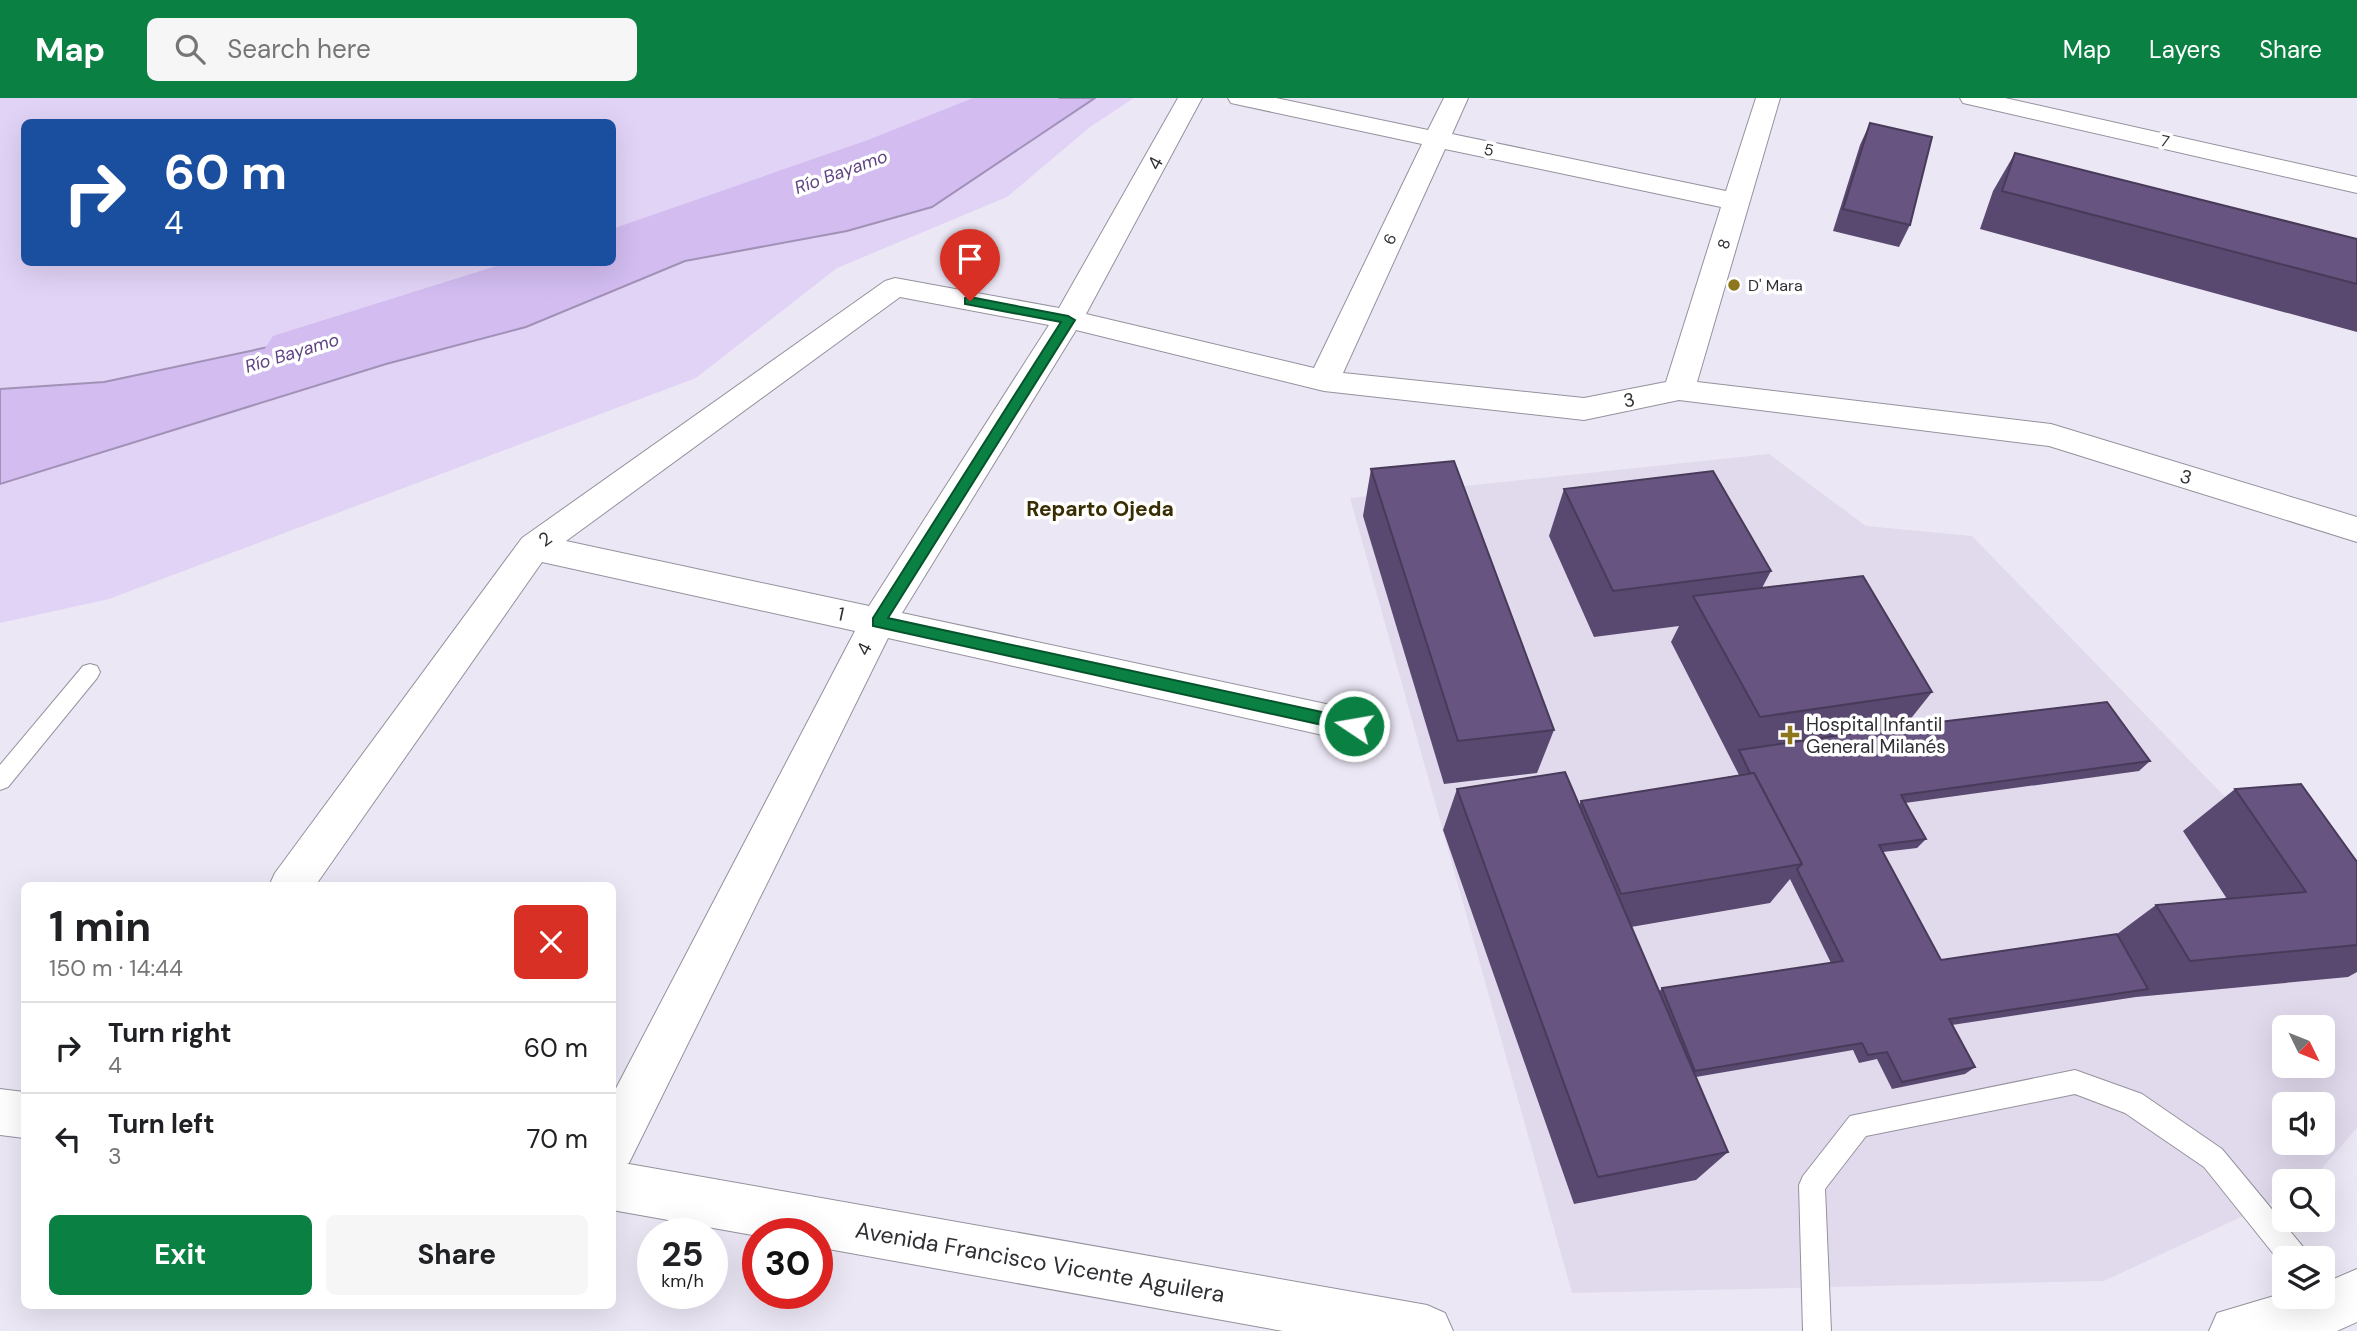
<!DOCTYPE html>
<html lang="en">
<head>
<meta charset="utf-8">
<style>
	body { margin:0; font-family:"DM Sans",sans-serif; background:#f6f6f6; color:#202124; height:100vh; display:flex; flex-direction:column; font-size:26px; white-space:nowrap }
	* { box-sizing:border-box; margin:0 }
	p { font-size:23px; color:#757577 }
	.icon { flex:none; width:38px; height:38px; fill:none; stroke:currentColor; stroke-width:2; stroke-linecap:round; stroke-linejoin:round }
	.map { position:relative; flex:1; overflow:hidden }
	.details { position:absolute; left:21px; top:784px; width:595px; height:427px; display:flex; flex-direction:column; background:#fff; border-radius:10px; box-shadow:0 7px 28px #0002 }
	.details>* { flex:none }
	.top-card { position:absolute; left:21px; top:21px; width:595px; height:147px; border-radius:10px; box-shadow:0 7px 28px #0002; background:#1a4fa0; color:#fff; overflow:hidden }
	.needle { width:46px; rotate:133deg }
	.buttons { position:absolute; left:2272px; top:917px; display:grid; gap:14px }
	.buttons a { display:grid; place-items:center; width:63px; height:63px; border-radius:10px; background:#fff; box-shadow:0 7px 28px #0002; font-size:35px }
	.speed { position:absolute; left:637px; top:1120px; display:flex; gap:14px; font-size:35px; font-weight:700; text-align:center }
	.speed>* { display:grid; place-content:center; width:91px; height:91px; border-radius:50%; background:#fff; box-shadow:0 7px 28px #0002; line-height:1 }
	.speed small { font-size:18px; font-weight:400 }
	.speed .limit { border:10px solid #d22; background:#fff; color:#111 }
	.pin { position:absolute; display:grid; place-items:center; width:60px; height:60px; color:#fff; margin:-72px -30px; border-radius:50% 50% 50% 0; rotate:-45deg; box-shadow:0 0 7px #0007 }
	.pin .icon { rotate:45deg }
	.me { position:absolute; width:77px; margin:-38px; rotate:282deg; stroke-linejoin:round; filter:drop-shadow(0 0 5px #0008) }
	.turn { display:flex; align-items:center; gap:24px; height:147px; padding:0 28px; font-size:32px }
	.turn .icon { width:91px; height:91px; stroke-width:2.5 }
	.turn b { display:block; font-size:49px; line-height:60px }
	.round { display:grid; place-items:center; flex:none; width:74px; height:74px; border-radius:10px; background:#f6f6f6 }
	.summary { display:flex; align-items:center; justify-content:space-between; height:119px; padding:0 28px }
	h1 { font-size:42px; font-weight:700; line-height:52px }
	.action { display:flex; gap:14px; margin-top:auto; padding:14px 28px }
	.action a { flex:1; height:80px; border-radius:10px; background:#0b8043; color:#fff; font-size:28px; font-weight:700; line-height:80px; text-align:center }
	.action a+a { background:#f6f6f6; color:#202124 }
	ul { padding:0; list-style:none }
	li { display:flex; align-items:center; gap:21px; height:91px; padding:0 28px; border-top:2px solid #e0e0e0 }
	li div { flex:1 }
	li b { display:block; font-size:26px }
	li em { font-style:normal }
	header { display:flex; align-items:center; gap:42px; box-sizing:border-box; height:98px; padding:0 35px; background:#0b8043; color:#fff }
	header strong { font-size:33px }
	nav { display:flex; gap:38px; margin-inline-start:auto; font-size:24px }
	.search { width:490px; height:63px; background:#f6f6f6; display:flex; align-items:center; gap:18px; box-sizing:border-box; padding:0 24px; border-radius:10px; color:#757577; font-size:26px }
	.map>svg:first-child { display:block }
</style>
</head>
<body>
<header>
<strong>Map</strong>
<div class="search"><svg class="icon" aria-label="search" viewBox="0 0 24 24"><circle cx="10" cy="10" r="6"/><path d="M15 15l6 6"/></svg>Search here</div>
<nav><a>Map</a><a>Layers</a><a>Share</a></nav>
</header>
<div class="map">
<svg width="2357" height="1233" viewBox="0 0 2357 1233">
	<rect width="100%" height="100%" fill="#ece7f5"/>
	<path fill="#e1daed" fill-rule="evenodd" d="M1769,356L1866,428L1972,438L2357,835V1030L2311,1083H2284V1099L2104,1183L1572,1195L1350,400ZM2284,929H2322V968H2284ZM2284,1006H2322V1045H2284Z"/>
	<g fill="#e1d3f6" fill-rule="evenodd">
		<path d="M0,0H1040L1034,7L866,84L560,187L104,284L0,291ZM24,24H612V164H24Z"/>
		<path d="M1095,0H1134L1090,29L1007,99L837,170L696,280L109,501L0,525V386L386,266L526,229L685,163L847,133L932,109Z"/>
	</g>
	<path fill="#d2bcf0" stroke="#a191b7" stroke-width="2" d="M1040,0H1095L932,109L847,133L685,163L526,229L386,266L0,386V291L104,284L560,187L866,84L1034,7Z"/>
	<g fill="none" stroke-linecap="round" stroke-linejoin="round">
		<path fill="#d2bcf0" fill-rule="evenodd" d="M973,0H1059L1050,13C813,112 571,192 327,272L300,280L273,272L262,255L273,238L509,164H612V131L868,42Z"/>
		<defs>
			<g id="service">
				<path d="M90,566L97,568L100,574L97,580L8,689L0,692V667L83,568Z"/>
				<path d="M2075,972L2142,996L2222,1051L2304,1150L2308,1160H2284V1169L2204,1069L2125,1015L2075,996L1866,1038L1825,1091L1831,1233H1803L1799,1087L1803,1078L1850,1018Z"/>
			</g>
			<g id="minor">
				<path d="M1178,0H1202L1086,216L1314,270L1422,46L1240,7L1231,5L1228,0H1276L1428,32L1444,0H1468L1452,36L1726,93L1756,0H1780L1697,284L2051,326L2357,419V444L2049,348L1679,302L1584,322L1324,293L1076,232L902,515L1354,612L1368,617L1373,628L1368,639L1354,644L888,540L629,1065L612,1072V998L855,533L542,464L315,788H269L275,775L522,440L885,183L895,180L1059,210ZM1445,51L1721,109L1666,284L1584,300L1343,275ZM900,199L1049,227L869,508L566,443Z"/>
				<path d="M1960,0H2005L2357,79V95L1972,7L1963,5Z"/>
			</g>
			<g id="primary">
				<path d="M0,991L24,994V1040L0,1037Z"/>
				<path d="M612,1063L1427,1207L1445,1215L1453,1233H1283L817,1149V1136L758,1138L612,1112Z"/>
				<path d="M2357,1171V1224L2337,1233H2209L2217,1215L2284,1195V1199H2322V1186Z"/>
			</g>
		</defs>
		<use href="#service" stroke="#95919d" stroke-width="2"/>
		<use href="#minor" stroke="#95919d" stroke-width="2"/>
		<use href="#primary" stroke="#95919d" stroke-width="2"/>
		<use href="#service" fill="#fff" fill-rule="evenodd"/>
		<use href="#minor" fill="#fff" fill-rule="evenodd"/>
		<use href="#primary" fill="#fff" fill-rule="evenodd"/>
	</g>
	<g fill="#59486f" fill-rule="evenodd">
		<path d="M1870,25L1910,127L1899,149L1833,133L1860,47Z"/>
		<path d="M2015,55L2357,141V234L1980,131L1993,93Z"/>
		<path d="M1371,371L1554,632L1537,675L1444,686L1363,418Z"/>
		<path d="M1564,391L1771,473L1762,490L1932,594L1905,628L2150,663L2139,673L1905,705L1926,741L1917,750L1883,754L1941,862L2117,836L2156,807L2227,801L2183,733L2235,691L2357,847V874L2348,879L2136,899L1952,927L1975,969L1965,976L1892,991L1877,961L1859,965L1853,952L1696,979L1728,1054L1696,1082L1574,1106L1443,732L1457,691L1579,707L1581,703L1739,677L1671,544L1679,528L1594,539L1549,438ZM1790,781L1831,865L1662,890L1659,894L1631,829L1770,805Z"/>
	</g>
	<g fill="#675481" stroke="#483b5a" stroke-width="2">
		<path d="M1870,25L1932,39L1910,127L1843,111Z"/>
		<path d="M2015,55L2357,141V186L2002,93Z"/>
		<path d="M1454,363L1554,632L1458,643L1371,371Z"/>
		<path d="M1713,373L1771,473L1613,493L1564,391Z"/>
		<path d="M1863,478L1932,594L1760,619L1693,498Z"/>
		<path d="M2107,604L2150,663L1901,697L1926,741L1879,747L1941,862L2117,836L2148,891L1949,921L1975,969L1902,984L1887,954L1868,957L1862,945L1695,973L1662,890L1843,863L1797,771L1802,766L1754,675H1750L1739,652L1905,628Z"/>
		<path d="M1565,674L1728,1054L1598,1079L1457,691Z"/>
		<path d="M1754,675L1802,766L1621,796L1581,703Z"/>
		<path d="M2301,686L2357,764V847L2190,863L2156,807L2306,794L2235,691Z"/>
	</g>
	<path fill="#0b8043" stroke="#07532c" stroke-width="2" d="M970,199L1068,218L1075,222L888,520L1354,621L1359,623V632L1354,634L873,528V520L1061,224L965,206V200Z"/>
	<g fill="#8d761b" stroke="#fff" stroke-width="2.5">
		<circle cx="1734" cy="187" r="7"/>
		<path d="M1786.5 626.5h7v7h7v7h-7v7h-7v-7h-7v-7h7z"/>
	</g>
	<g text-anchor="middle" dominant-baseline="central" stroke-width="7" stroke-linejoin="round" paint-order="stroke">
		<g font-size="16" fill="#302e33" stroke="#fff">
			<text transform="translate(2165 43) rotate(13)">7</text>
			<text transform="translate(1489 52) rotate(12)">5</text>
			<text transform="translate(1390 141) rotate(-65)">6</text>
			<text transform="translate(1724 146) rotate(-73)">8</text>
		</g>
		<g font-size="16" fill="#302e33" stroke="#fff" text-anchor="start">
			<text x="1748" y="187">D' Mara</text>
		</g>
		<g font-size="18" font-style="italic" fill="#604383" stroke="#fff">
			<text transform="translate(841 74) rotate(-20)">Río Bayamo</text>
			<text transform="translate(292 255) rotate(-17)">Río Bayamo</text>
		</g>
		<g font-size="19" fill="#302e33" stroke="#fff">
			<text transform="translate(1155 65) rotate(-61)">4</text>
			<text transform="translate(1629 302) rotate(-11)">3</text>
			<text transform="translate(2186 379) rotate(17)">3</text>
			<text transform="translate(545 441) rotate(-36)">2</text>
			<text transform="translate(841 516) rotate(12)">1</text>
			<text transform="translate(864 551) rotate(-63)">4</text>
		</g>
		<g font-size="19" fill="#302e33" stroke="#fff" text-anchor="start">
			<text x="1806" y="626">Hospital Infantil<tspan x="1806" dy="22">General Milanés</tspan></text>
		</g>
		<g font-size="21" font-weight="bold" fill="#382d02" stroke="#fff">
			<text x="1100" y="411">Reparto Ojeda</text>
		</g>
		<g font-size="23" fill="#302e33" stroke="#fff">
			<text transform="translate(1040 1164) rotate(10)">Avenida Francisco Vicente Aguilera</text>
		</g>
	</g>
</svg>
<div class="buttons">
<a><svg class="needle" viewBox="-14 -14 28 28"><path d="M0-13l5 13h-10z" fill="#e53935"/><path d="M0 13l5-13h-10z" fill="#757577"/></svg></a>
<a><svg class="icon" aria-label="sound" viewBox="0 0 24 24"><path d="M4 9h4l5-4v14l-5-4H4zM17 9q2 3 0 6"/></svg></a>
<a><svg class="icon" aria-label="search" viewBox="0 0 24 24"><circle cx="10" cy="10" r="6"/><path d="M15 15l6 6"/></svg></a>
<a><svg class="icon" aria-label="layers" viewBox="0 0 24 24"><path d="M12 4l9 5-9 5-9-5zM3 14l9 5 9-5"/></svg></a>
</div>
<div class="speed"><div>25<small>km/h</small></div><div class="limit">30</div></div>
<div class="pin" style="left:970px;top:203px;background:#d93025"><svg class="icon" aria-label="arrive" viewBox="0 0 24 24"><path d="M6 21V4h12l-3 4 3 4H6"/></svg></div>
<svg class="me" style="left:1354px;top:628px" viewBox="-20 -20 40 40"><circle r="17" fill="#0b8043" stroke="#fff" stroke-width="3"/><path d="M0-11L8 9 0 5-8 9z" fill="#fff"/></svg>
<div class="top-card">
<div class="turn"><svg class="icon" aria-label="right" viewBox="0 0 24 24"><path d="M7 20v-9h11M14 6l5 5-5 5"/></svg><div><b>60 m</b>4</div></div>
</div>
<section class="details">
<div class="summary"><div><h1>1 min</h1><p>150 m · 14:44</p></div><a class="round" style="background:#d93025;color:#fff"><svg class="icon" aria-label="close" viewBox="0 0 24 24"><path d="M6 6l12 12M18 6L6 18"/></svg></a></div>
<ul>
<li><svg class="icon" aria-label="right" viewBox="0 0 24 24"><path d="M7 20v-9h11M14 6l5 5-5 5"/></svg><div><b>Turn right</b><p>4</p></div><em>60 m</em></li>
<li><svg class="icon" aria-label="left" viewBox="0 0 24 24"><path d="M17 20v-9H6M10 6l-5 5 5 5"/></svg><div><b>Turn left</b><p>3</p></div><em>70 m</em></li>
</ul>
<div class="action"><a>Exit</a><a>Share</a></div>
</section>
</div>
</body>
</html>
